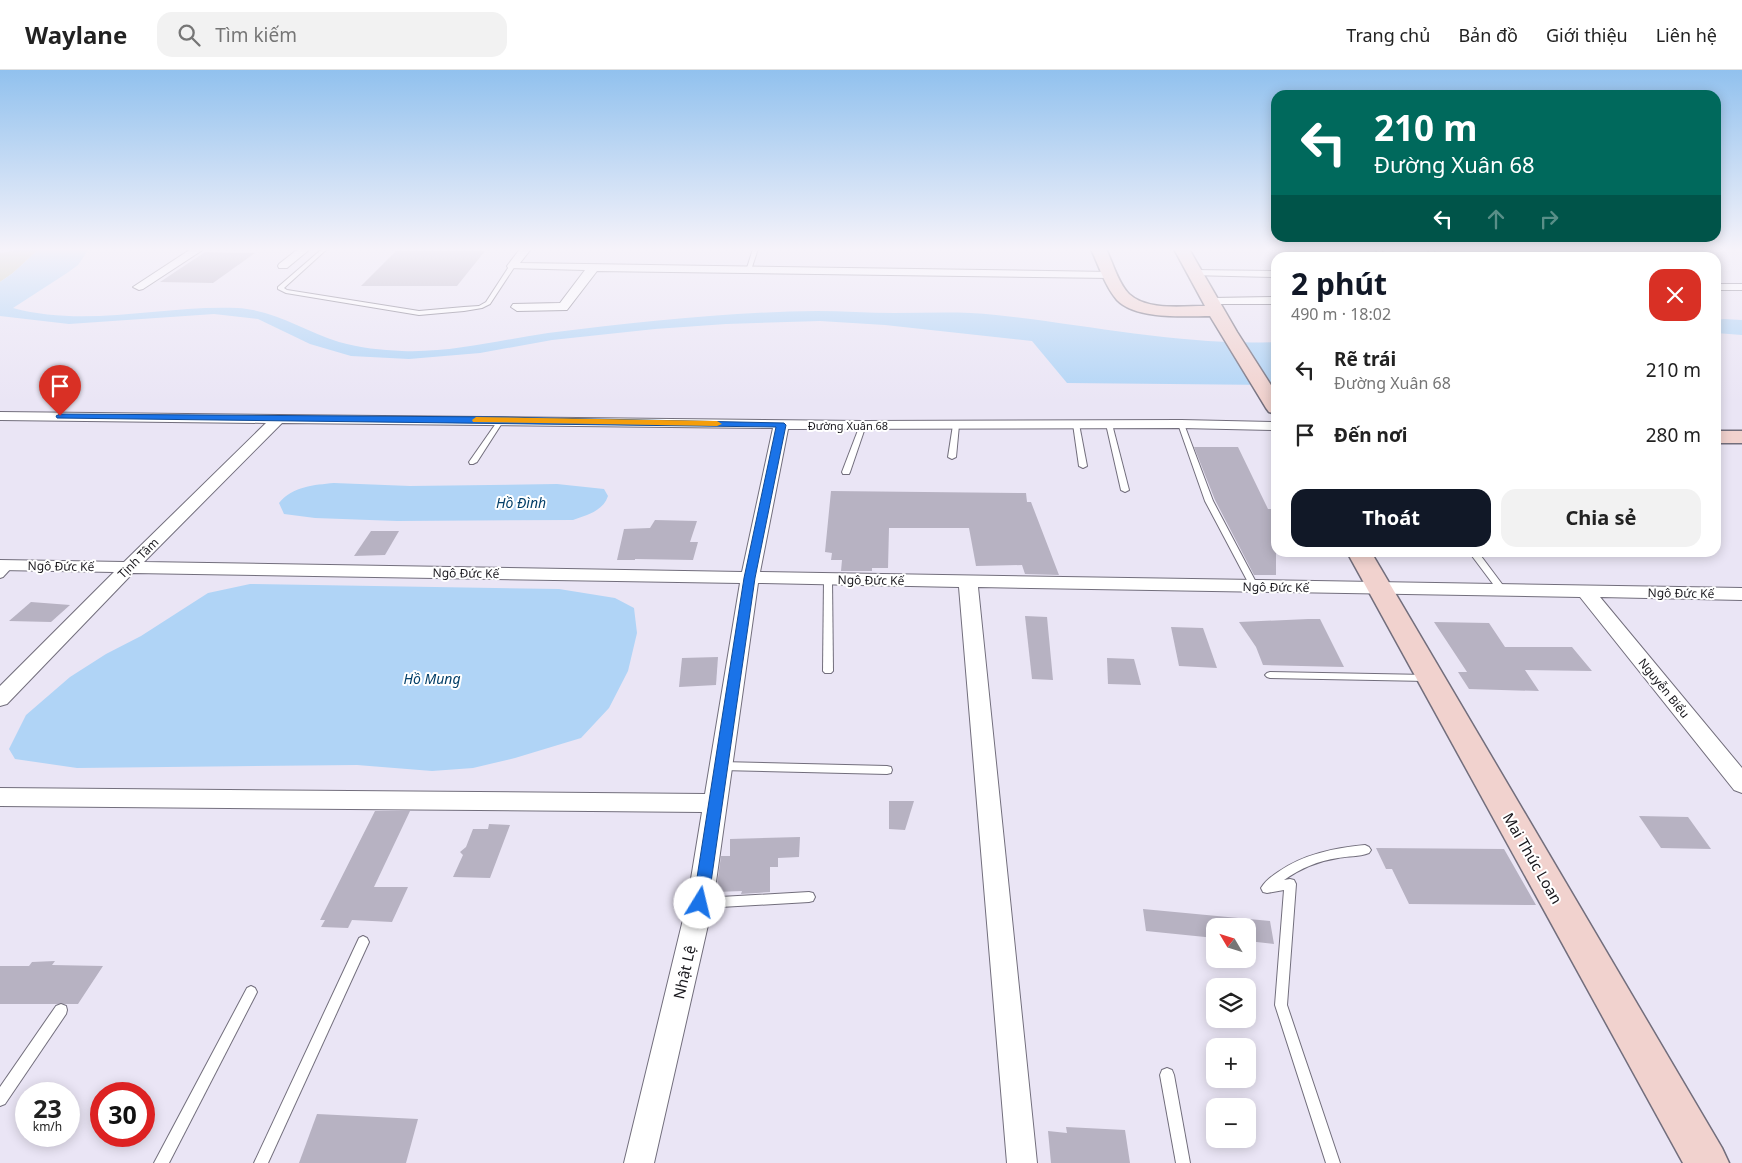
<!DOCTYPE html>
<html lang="vi">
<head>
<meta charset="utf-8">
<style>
	body { margin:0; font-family:"Noto Sans",sans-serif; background:#f2f2f2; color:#222; height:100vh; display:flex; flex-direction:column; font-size:19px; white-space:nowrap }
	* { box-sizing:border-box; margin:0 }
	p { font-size:16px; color:#767676 }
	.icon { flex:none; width:28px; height:28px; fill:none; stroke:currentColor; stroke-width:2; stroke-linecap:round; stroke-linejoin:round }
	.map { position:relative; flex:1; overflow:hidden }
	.sheet { position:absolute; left:1271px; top:182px; width:450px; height:305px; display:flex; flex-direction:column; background:#fff; border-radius:15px; box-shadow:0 2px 12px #0003 }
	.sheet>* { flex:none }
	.hud { position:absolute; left:1271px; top:20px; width:450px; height:152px; border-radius:15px; box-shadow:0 2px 12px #0003; background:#00695c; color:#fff; overflow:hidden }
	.needle { width:32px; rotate:308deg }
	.tools { position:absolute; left:1206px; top:848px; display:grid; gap:10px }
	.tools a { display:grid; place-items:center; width:50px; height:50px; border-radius:10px; background:#fff; box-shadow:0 2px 12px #0003; font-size:25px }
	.speed { position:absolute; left:15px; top:1012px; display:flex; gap:10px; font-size:25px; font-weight:700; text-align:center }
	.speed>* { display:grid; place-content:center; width:65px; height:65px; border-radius:50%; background:#fff; box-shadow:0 2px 12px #0003; line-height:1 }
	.speed small { font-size:12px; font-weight:400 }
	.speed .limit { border:8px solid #d22; background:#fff; color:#111 }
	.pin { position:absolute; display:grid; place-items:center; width:42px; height:42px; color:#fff; margin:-51px -21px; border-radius:50% 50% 50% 0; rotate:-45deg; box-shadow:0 0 5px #0007 }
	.pin .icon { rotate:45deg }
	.me { position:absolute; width:55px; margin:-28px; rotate:9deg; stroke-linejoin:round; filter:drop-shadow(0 0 4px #0008) }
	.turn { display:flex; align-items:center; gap:18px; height:105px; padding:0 20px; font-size:22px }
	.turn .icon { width:65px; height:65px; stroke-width:2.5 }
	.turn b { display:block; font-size:35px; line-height:42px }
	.lanes { display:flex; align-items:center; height:48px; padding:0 20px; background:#0003; justify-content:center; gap:25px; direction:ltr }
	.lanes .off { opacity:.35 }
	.round { display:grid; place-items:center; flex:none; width:52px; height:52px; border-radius:15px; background:#f2f2f2 }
	.summary { display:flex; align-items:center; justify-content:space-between; height:85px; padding:0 20px }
	h1 { font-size:30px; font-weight:700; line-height:38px; color:#111827 }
	.primary-button { display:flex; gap:10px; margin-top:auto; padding:10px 20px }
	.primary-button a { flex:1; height:58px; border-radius:15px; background:#111827; color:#fff; font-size:20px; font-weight:700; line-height:58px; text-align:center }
	.primary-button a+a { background:#f2f2f2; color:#222 }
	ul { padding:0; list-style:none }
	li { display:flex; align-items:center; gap:15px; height:65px; padding:0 20px }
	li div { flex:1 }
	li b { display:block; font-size:19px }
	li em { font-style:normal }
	header { display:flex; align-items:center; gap:30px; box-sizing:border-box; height:70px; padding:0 25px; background:#fff; border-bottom:1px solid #e0e0e0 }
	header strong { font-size:24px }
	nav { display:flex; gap:28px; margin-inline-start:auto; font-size:18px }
	.search { width:350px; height:45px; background:#f2f2f2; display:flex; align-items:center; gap:12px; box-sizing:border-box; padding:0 18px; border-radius:15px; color:#767676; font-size:19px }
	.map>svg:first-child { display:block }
</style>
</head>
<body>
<header>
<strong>Waylane</strong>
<div class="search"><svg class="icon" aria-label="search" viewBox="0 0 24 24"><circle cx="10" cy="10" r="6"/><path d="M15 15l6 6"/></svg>Tìm kiếm</div>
<nav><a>Trang chủ</a><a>Bản đồ</a><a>Giới thiệu</a><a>Liên hệ</a></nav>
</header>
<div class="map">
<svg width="1742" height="1093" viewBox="0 0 1742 1093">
	<rect width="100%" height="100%" fill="#eae5f5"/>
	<path fill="#c8ccae" d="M26,179H39L13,203L0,212V183Z"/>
	<g fill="#b0d4f6">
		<path d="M39,179H89L78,195L67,203L13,238C87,258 162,235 237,238C275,240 304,261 339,272C360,278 381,280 402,281C452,283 499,270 548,263C637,252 727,242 817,241C842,241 868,243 894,243C928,243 962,241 996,245C1089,255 1183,276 1276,272V315L1067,313L1032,271L885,255L820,251L726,254L655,259L552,270L480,283L409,289L351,286L310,274L258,249L214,244L69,254L0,246V212L13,203Z"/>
		<path d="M1724,249L1742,250V265L1716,263V250Z"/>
		<path d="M334,413L410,416L557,414L604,419L608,426C603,441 587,445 573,450L397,451L315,448L284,444L279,433C293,416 314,415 334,413Z"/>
		<path d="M250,514L559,519L615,528L634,538L637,563L628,601L609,638L581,668L515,688L473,698L432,701L357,695L77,698L15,689L9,679L26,645L70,607L106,584L141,566L208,523Z"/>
	</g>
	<g fill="#b7b2c2">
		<path d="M396,181H485L457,216H361Z"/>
		<path d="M205,182L255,183L213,213L160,212Z"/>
		<path d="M1194,377H1238L1268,439H1276V505H1254L1215,430Z"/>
		<path d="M831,421L1026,423L1027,432H1031L1059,505L1025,504L1022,495L976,496L969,458H889L888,498H872V501H841L842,490H831L832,483L825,482Z"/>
		<path d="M655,450L697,451L690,472H698L693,490L635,489V490H617L624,459L650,458Z"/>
		<path d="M371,461H399L385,485L354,486Z"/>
		<path d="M31,532L70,535L51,552L9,551Z"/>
		<path d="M1025,546L1047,547L1053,610L1032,609Z"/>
		<path d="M1308,549H1320L1344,597L1263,595L1256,577L1239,552Z"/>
		<path d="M1434,552L1489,553L1505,577H1572L1592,601L1525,600L1539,621L1469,619L1458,602H1467Z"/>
		<path d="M1171,557L1203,558L1217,598L1179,596Z"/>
		<path d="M718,587L716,615L679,617L682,588Z"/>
		<path d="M1107,588L1134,589L1141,615L1108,614Z"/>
		<path d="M889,731H914L905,760L889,759Z"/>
		<path d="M375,741H410L374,817H408L392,852L352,850L348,858L321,857L325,850H320Z"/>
		<path d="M1639,746L1688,747L1711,779L1661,778Z"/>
		<path d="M489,754L510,755L490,808L453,807L463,785L460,782L466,777L473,759H488Z"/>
		<path d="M800,767L799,787L778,788V797H770V822L741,824L742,821L716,822L721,786H730V769Z"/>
		<path d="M1376,778L1504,779L1536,835L1409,834L1392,799H1386Z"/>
		<path d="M1143,839L1270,851L1274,874L1248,871V856H1215V868L1146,861Z"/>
		<path d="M55,891L52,895L103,896L78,934H0V896H29L32,892Z"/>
		<path d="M317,1044L418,1049L406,1093H299Z"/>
		<path d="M1066,1057L1125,1060L1130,1093H1051L1048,1061L1067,1063Z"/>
	</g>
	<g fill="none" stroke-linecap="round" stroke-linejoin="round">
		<defs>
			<g id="lane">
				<path d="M322,179H327L284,218L287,220L419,241L464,237L479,236L486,232L510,195L515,196L490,234L482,238L464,241L419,245L286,223L278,219V217Z"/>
				<path d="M753,179H758L751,200L746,201Z"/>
				<path d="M1375,179H1380L1387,188H1382Z"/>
				<path d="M1427,179H1432L1439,188H1434Z"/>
				<path d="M501,348L504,350L477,392L473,394H470L469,392L499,349Z"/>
				<path d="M1076,352L1079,354L1087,396L1083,398L1079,396L1073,354Z"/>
				<path d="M1109,352L1112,354L1129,420L1125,422L1121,420L1106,354Z"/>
				<path d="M1181,352L1184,354L1213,431L1258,516L1257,518H1251L1250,516L1205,431L1178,354Z"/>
				<path d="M863,353L866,355L850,402L849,404H843L842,402L860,355Z"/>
				<path d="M956,353L959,355L956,387L952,389L948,387L953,355Z"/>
				<path d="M1469,482H1478L1505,518L1506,520L1505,522H1499Z"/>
				<path d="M10,492L14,495L3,507L0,508V500L7,493Z"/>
				<path d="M828,506L832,509L833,601L831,603H825L823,601L824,509Z"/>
				<path d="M1270,602L1427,605L1430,606L1432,608L1430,610L1427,611L1270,608L1267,607L1265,605L1267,603Z"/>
				<path d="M721,692L887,696L891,697L892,700L891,703L887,704L721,700L717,699L716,696L717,693Z"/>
				<path d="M1365,775L1369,777L1371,780L1369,783C1359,787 1348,786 1338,788C1318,791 1301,798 1284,810L1290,809L1294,810L1296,814L1287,935L1340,1093H1326L1275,935L1284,820L1267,823L1263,822L1261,818C1265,811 1272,806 1278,802C1304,784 1334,778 1365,775Z"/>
				<path d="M809,822L813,823L815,827L813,831L809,832L703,838L699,837L697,833L699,829L703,828Z"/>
				<path d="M363,866L367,868L369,872L268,1093H254L359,868Z"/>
				<path d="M251,916L255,918L257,922L255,926L169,1093H154L247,918Z"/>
				<path d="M61,934L66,936L67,940L66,944L5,1034L0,1036V1017L56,936Z"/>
				<path d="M1167,998L1172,1000L1174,1005L1190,1093H1176L1160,1005L1162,1000Z"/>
			</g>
			<g id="street">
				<path d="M191,179H204L143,219L139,220L133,217Z"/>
				<path d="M298,179H310L287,198H279L278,196L279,194Z"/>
				<path d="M520,179H531L520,193L1111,202L1117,205L1111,208L597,201L567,240L517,241L511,237L513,234L560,233L585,200L508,198L507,196Z"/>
				<path d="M1194,200L1276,201V207L1190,205L1188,203Z"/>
				<rect x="1716" y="214" width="26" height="6"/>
				<path d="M1211,228L1276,227V234H1207L1205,232L1207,230Z"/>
				<path d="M0,342L863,351L1181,350L1276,352V360L1181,358L788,359L760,502L1742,518V530L1600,527L1742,698V723L1734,720L1580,527L978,517L1037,1093H1007L959,517L758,513L713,833L654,1093H624L687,833L702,742L0,736V718L705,724L740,513L133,503L7,634L0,636V616L114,502L0,500V490L124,492L266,353L0,350ZM282,353L773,358L742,502L144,492Z"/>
			</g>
			<g id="secondary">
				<path d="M1091,179H1106C1113,193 1118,213 1129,224C1147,241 1183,236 1205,236L1174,179H1189L1237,262L1276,323V344L1269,342L1266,338L1210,246C1186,246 1136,250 1117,230C1105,216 1099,196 1091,179Z"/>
				<rect x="1716" y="361" width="26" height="12"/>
				<path d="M1347,482H1371L1722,1078L1729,1093H1683Z"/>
			</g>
		</defs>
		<use href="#lane" stroke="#726e7c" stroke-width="2"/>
		<use href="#street" stroke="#726e7c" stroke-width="2"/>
		<use href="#secondary" stroke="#726e7c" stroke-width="3"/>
		<use href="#lane" fill="#fff" fill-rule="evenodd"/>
		<use href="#street" fill="#fff" fill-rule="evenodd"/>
		<use href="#secondary" fill="#f1d2ce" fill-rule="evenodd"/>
	</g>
	<linearGradient id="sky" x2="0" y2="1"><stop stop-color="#91c1ee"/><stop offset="0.54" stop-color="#f6f3fa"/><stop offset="1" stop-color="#f6f3fa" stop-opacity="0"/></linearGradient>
	<rect width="1742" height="332" fill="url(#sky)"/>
	<path fill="#1a73e8" stroke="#114b97" d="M60,344L501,347L784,353L786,355L755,508L708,833L706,837L700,839L695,837L693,833L744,508L776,357L57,348L56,346Z"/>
	<path fill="#f59e0b" d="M476,347L717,351L722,354L717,356L473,352L472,350Z"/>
	<g text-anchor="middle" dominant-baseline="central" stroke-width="4" stroke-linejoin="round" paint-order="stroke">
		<g font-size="11" fill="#18171c" stroke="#fff">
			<text x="848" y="355">Đường Xuân 68</text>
		</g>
		<g font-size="12" fill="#18171c" stroke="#fff">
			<text transform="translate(138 488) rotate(-45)">Tịnh Tâm</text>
			<text transform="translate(61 496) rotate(1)">Ngô Đức Kế</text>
			<text transform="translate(466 503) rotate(1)">Ngô Đức Kế</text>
			<text transform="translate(871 510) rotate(1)">Ngô Đức Kế</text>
			<text transform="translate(1276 517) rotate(1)">Ngô Đức Kế</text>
			<text transform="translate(1681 523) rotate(1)">Ngô Đức Kế</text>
			<text transform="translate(1664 618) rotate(51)">Nguyễn Biểu</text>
		</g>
		<g font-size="14" font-style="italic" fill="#033f69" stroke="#fff">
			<text x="521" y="432">Hồ Đình</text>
			<text x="432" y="608">Hồ Mung</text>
		</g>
		<g font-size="15" fill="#18171c" stroke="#fff">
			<text transform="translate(1533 788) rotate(60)">Mai Thúc Loan</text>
			<text transform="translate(684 902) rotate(-77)">Nhật Lệ</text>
		</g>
	</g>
</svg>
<div class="tools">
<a><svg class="needle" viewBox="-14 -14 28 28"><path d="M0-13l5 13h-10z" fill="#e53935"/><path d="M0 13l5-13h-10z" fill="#767676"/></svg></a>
<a><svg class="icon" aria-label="layers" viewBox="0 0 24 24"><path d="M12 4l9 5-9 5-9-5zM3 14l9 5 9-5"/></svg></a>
<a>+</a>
<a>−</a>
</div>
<div class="speed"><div>23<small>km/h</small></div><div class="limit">30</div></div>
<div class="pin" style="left:60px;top:346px;background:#d93025"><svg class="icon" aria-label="arrive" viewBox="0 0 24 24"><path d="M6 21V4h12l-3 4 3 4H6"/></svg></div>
<svg class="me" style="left:700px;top:833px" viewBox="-20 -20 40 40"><circle r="19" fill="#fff"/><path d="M0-13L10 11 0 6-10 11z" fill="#1a73e8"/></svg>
<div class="hud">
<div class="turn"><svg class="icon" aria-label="left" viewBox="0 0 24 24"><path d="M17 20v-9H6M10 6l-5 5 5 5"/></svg><div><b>210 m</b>Đường Xuân 68</div></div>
<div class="lanes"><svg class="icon" aria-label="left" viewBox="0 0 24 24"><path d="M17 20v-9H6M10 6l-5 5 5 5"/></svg><svg class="icon off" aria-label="ahead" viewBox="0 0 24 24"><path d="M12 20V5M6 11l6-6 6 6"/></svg><svg class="icon off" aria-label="right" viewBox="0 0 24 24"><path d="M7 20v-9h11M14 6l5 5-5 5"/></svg></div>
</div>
<section class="sheet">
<div class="summary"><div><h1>2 phút</h1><p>490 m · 18:02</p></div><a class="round" style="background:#d93025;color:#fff"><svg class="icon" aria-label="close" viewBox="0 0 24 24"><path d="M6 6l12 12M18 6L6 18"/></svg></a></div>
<ul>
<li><svg class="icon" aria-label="left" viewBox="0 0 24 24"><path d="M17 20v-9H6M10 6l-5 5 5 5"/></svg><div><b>Rẽ trái</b><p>Đường Xuân 68</p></div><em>210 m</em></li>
<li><svg class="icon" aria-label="arrive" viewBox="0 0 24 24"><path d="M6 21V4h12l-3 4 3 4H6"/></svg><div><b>Đến nơi</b></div><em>280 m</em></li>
</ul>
<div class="primary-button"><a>Thoát</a><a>Chia sẻ</a></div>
</section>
</div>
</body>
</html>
